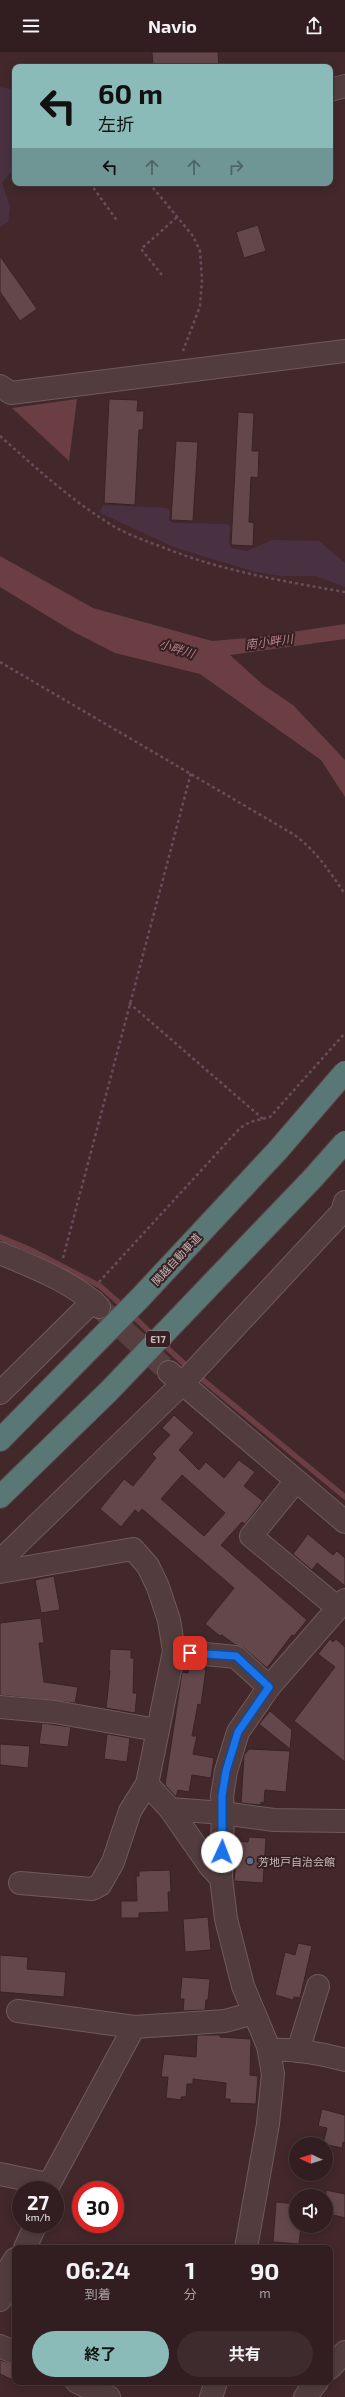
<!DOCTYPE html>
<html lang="ja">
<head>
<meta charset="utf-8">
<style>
	body { margin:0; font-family:"Exo 2","Noto Sans JP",sans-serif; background:#3d2b2d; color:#f1f3f6; height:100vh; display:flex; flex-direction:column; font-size:15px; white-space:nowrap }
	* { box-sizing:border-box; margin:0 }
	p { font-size:13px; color:#a8a2a5 }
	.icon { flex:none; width:22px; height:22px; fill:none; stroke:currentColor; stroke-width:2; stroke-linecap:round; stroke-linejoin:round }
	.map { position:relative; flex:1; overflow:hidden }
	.drawer { position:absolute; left:12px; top:2193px; width:321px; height:140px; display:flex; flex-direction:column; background:#321e20; border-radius:8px; box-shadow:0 2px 10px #0003,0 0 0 1px #4d3c3e }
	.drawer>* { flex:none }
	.guide { position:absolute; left:12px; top:12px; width:321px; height:122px; border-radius:8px; box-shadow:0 2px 10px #0003,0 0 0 1px #4d3c3e; background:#8bbbb9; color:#111; overflow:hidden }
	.needle { width:26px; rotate:274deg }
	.buttons { position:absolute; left:289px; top:2085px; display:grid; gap:8px }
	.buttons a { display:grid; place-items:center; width:44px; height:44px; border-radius:50%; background:#321e20; box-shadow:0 2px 10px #0003,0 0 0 1px #4d3c3e; font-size:20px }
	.speed { position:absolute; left:12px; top:2129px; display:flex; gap:8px; font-size:20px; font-weight:700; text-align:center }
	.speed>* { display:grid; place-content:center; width:52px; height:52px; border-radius:50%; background:#321e20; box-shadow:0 2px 10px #0003,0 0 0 1px #4d3c3e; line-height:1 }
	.speed small { font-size:10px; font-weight:400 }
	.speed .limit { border:6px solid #d22; background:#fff; color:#111 }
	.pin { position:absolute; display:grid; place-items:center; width:34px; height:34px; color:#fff; margin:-17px; border-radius:8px; box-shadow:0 2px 6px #0006 }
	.me { position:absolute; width:44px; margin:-22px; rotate:2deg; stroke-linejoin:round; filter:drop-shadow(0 0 3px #0008) }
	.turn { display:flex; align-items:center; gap:14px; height:84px; padding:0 20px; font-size:18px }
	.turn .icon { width:52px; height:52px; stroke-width:2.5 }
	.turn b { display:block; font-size:28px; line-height:34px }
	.lanes { display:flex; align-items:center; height:38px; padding:0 20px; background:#0003; justify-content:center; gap:20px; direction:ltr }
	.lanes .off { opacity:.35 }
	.eta { display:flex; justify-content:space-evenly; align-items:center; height:68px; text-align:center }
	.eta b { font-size:24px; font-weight:700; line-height:28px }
	.action { display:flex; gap:8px; margin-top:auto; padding:8px 20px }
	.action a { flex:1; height:46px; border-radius:24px; background:#8bbbb9; color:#111; font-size:16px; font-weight:700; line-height:46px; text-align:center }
	.action a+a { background:#3d2b2d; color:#f1f3f6 }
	header { display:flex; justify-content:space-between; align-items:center; height:52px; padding:0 20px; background:#321e20; font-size:18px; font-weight:700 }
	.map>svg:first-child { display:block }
</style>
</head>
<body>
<header><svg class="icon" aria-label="menu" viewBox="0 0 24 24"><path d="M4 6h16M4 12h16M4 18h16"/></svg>Navio<svg class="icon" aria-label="share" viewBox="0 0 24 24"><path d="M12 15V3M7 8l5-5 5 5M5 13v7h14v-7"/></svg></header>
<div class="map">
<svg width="345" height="2345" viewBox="0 0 345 2345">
	<rect width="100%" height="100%" fill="#42282b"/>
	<g fill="#4a3142">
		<path d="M0,35L15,38V115L2,131L10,155L8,170L0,175Z"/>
		<path d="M103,453L167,456L170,460L169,469L174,471L227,472L230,475L229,489L231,496L247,499L272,488L319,489L345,511V535L316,524H282L256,520L176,496L100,461Z"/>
	</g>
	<g fill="#6a3e43">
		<path d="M77,347L69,409L12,356Z"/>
		<path d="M0,504L93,556L212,589L259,585L345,572V587L230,603L262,632L293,653L345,708V745L321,708L200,622L115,601L72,579L0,535Z"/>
	</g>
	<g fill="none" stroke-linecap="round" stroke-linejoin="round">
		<g stroke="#6a3e43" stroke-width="5.5">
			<path d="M0,1185L31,1198L100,1234L125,1256"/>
			<path d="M131,1262L155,1285"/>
			<path d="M162,1291L191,1318"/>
			<path d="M197,1323L345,1445"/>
		</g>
	</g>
	<g fill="#64474a" stroke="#392225" fill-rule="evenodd">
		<path d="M152,0H218L219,15H153Z"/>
		<path d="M258,173L266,199L244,206L236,180Z"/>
		<path d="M0,204L37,257L20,269L0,240Z"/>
		<path d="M109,347L138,348L137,359H144L143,378H139L135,453L104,451Z"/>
		<path d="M238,360L254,361L252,399H259L258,426L251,425L249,470L254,471L253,494L231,493Z"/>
		<path d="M176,389L198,390L193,469L171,468Z"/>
		<path d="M174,1363L194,1381L179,1398L199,1418L206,1410L224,1426L239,1408L255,1420L244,1434L263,1449L245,1472L242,1470L221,1493L307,1568L294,1584L292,1583L267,1616L244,1596L234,1592L222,1583L220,1584L205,1572L234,1536L142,1457L139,1461L135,1458L121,1475L100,1457L124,1427L133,1434L156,1406L152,1402L170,1383L162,1376ZM182,1423L225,1461L204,1484L161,1447Z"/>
		<path d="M308,1482L333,1503L337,1499L345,1506V1534L317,1511L312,1518L293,1502Z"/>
		<path d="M54,1524L60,1558L41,1561L35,1528Z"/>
		<path d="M41,1566L44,1591H39L44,1630L78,1635L75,1651L0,1643V1571Z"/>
		<path d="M330,1587L333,1590L336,1587L345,1595V1710L294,1669L335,1615L318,1602Z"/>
		<path d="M110,1597L131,1598V1606H134L133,1641H137L135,1661L106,1656L110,1619H109Z"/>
		<path d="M189,1615L206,1617L201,1653L198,1652L192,1684H197L193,1702L214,1706L211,1726L192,1723L189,1740L178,1738L176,1745L165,1733L182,1620L188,1621Z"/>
		<path d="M270,1659L292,1678L290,1697L259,1672Z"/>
		<path d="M42,1671L71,1675L68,1695L39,1692Z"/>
		<path d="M107,1682L130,1686L127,1710L104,1707Z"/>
		<path d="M0,1692L30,1694L28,1716L0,1713Z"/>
		<path d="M249,1697L290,1699L286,1740L265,1738L264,1751L261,1750V1753L241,1751L244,1703Z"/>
		<path d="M249,1785L266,1786L263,1831L234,1829L238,1789L248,1790Z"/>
		<path d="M170,1818L171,1840H168L169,1860L139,1861V1866H121V1849H137L136,1824H139V1819Z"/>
		<path d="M208,1865L211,1898L185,1900L183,1867Z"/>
		<path d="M298,1891L312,1894L300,1946L294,1945L293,1948L275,1943L285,1900L295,1903Z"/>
		<path d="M0,1903L28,1905L27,1917L66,1920L64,1945L0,1940Z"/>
		<path d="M182,1925L210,1927L208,1948H206L205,1958L183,1959L184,1947H180Z"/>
		<path d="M197,1983H220V1985L251,1987L250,2023L258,2024L256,2052L230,2051V2047H225L226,2031L193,2027V2032H187L186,2045H181V2048L166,2046L168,2025H161L164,2002L196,2005Z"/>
		<path d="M322,2057L345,2063V2091L343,2090L342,2096L323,2092L327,2076L318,2074Z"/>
		<path d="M326,2138L345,2142V2166L326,2161Z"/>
		<path d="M276,2150L296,2152V2174H301L299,2192L273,2190Z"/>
		<path d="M0,2308L15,2313V2329L0,2322Z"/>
	</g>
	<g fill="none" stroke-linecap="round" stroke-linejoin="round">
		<path stroke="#573e40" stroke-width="22" stroke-dasharray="22 11" stroke-linecap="butt" d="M99,1255L169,1320"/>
		<defs>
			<g id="minor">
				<path d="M330,38L345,34"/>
				<path d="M0,334L11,341L345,299"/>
				<path d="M0,1201C35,1216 71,1229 99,1255"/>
				<path d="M169,1320L345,1470"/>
				<path d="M0,1341L93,1249"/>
				<path d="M296,1429L251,1484L338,1556"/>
				<path d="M0,1509L182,1332L342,1160L345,1150"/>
				<path d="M0,1520L133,1497L148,1514L158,1535L169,1568L174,1599L147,1732L130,1759L113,1810L100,1833L92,1837L20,1831"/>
				<path d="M174,1599L236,1605L269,1635"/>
				<path d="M0,1655L55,1660L157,1678"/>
				<path d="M147,1732L170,1757L209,1813L221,1826"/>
				<path d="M170,1757L223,1761L274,1768L345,1769"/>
				<path d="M18,1959L134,1975L225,1969L254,1961"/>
				<path d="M269,1998C295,1997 320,2001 345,2008"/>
				<path d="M298,1999L318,1934"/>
				<path d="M0,2122L48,2132"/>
				<path d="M46,2138L134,1975"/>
				<path d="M25,2196L36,2172"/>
				<path d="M246,2196L268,2072L273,2022L268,1994L243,1934L226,1867L221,1826L223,1761L222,1744L226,1719L238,1680L269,1635L345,1548"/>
				<path d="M0,2248L5,2223L15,2207"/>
				<path d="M0,2294L15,2301"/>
				<path d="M330,2316L345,2300"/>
				<path d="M77,2330L109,2345"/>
				<path d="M211,2345L216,2330"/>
				<path d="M305,2345L317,2330"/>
			</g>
			<g id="highway">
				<path d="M0,1388L140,1246L278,1098"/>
				<path d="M0,1445L109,1339L313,1126"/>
			</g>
		</defs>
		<use href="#minor" stroke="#6f5a5c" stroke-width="24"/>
		<use href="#highway" stroke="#5c4649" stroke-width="24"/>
		<g stroke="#664f5c" stroke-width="2.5" stroke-dasharray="3 3" stroke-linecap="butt">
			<path d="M90,131L118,170"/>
			<path d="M149,131L193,184L200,199L202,228L200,254L183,299"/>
			<path d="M162,223L141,197L177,165"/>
			<path d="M0,384C36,416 73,450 115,475C129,483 146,489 162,495C222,519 282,529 345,540"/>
			<path d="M0,610L293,782C316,798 329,819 345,842"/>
			<path d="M129,951L263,1067"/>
			<path d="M63,1206L191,721"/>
			<path d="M99,1230L240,1076L250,1070L270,1065L345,981"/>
		</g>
		<use href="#minor" stroke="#523c3e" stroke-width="22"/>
		<use href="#highway" stroke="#597775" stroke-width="22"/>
		<defs>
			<g id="highway-bridge">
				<path d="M278,1098L345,1020"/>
				<path d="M313,1126L345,1090"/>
			</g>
		</defs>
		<use href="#highway-bridge" stroke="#5c4649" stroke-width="24" stroke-linecap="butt"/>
		<use href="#highway-bridge" stroke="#597775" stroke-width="22"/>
	</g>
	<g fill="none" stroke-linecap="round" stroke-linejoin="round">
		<defs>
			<path id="route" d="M190,1601L236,1604L269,1635L238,1680L226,1719L222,1744V1800"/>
		</defs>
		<use href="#route" stroke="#114b97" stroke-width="10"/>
		<use href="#route" stroke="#1a73e8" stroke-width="7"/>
	</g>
	<circle fill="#5c6f8a" stroke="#372023" stroke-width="1.5" cx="250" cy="1809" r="4"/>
	<g text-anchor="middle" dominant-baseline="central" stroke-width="4" stroke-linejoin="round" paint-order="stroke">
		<rect fill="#372023" stroke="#9f8b8d" stroke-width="1" x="146" y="1279" width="24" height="16" rx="3"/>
		<g font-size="10" font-weight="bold" fill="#ccb9ba">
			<text x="158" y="1287">E17</text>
		</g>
		<g font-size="11" fill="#ccb9ba" stroke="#372023">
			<text transform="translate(176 1207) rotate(-47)">関越自動車道</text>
		</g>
		<g font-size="11" fill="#ccb9ba" stroke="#372023" text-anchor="start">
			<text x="258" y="1809">芳地戸自治会館</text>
		</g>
		<g font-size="12" font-style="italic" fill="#b28187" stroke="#372023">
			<text transform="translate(269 589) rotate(-7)">南小畔川</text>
			<text transform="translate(177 596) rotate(18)">小畔川</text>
		</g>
	</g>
</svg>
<div class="buttons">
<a><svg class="needle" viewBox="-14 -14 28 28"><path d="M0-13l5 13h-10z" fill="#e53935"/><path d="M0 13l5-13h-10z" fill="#a8a2a5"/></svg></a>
<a><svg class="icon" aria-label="sound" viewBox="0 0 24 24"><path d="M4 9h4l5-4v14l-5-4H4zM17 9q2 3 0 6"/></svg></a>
</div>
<div class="speed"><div>27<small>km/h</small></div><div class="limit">30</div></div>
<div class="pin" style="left:190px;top:1601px;background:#d93025"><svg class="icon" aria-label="arrive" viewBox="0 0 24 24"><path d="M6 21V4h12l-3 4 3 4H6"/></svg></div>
<svg class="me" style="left:222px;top:1800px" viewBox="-20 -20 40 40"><circle r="19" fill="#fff"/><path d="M0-13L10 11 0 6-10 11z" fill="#1a73e8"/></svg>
<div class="guide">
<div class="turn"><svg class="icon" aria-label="left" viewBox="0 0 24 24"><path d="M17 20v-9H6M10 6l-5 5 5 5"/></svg><div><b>60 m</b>左折</div></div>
<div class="lanes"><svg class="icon" aria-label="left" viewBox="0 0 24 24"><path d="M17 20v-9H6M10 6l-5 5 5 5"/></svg><svg class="icon off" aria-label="ahead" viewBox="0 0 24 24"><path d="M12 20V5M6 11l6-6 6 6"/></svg><svg class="icon off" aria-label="ahead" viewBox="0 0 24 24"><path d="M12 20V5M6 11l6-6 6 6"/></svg><svg class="icon off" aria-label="right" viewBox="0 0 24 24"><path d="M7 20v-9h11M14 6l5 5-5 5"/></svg></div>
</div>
<section class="drawer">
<div class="eta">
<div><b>06:24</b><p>到着</p></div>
<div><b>1</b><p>分</p></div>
<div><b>90</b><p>m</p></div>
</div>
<div class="action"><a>終了</a><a>共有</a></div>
</section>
</div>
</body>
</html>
